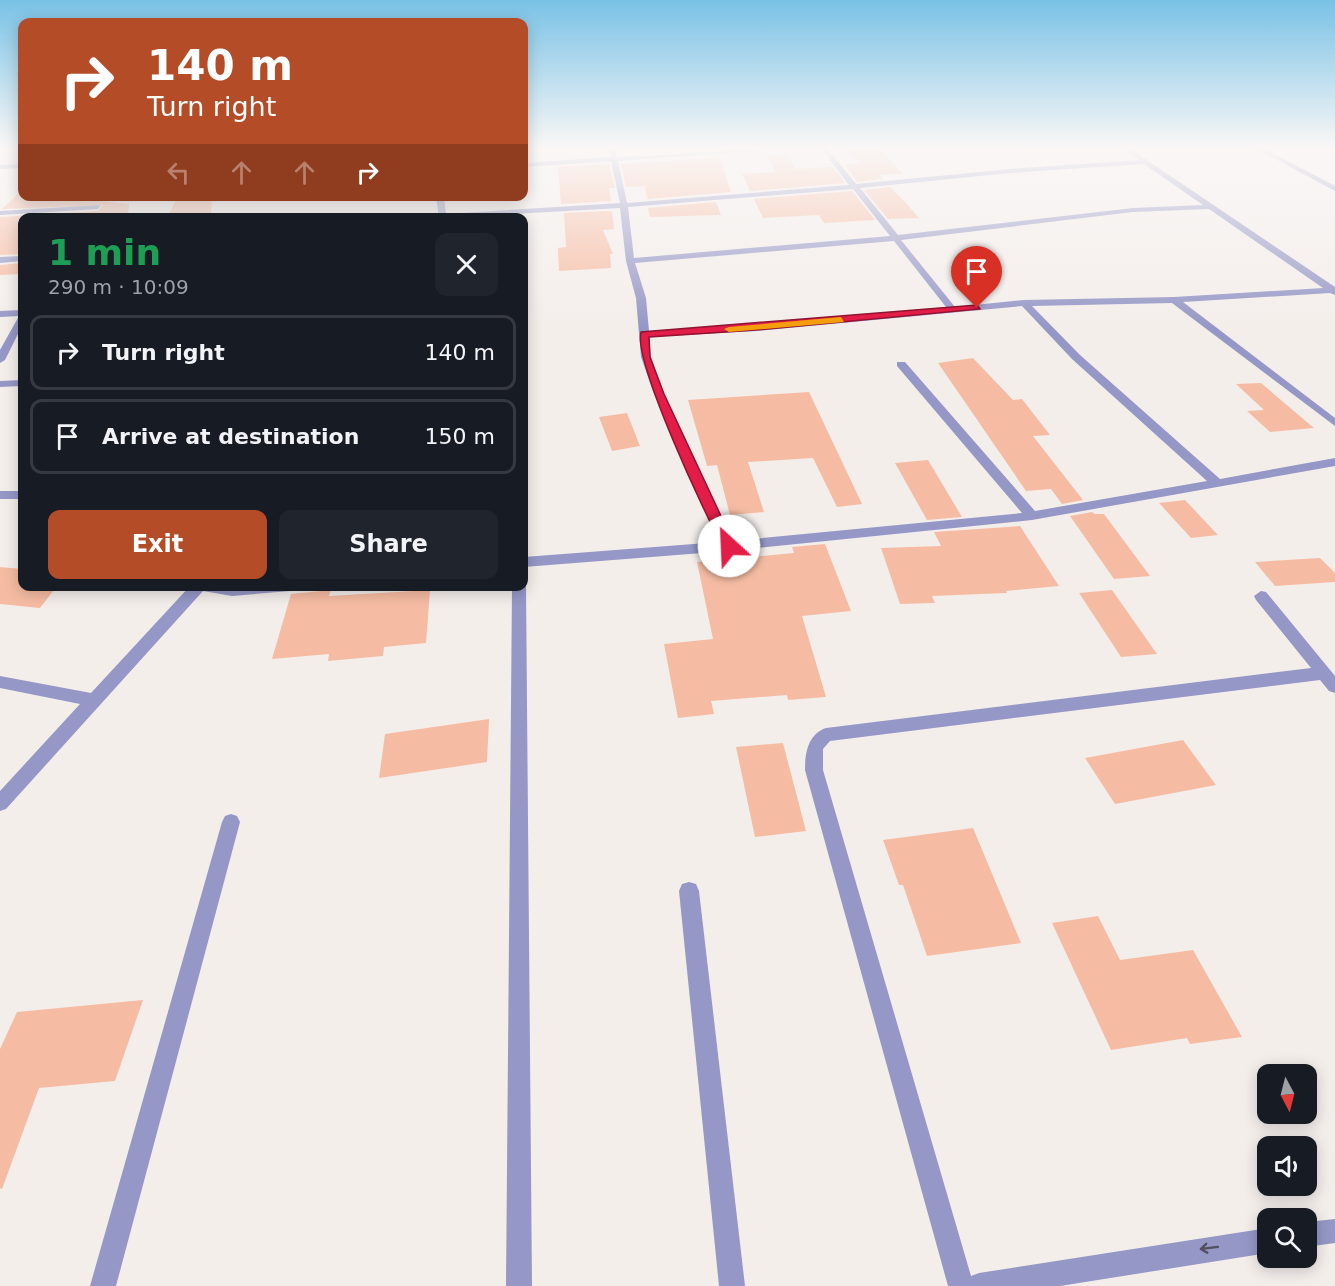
<!DOCTYPE html>
<html lang="en">
<head>
<meta charset="utf-8">
<style>
	body { margin:0; font-family:"DejaVu Sans",sans-serif; background:#20242c; color:#f1f3f6; height:100vh; display:flex; flex-direction:column; font-size:22px; white-space:nowrap }
	* { box-sizing:border-box; margin:0 }
	p { font-size:20px; color:#9ea1a6 }
	.icon { flex:none; width:33px; height:33px; fill:none; stroke:currentColor; stroke-width:2; stroke-linecap:round; stroke-linejoin:round }
	.map { position:relative; flex:1; overflow:hidden }
	.details { position:absolute; left:18px; top:213px; width:510px; height:378px; display:flex; flex-direction:column; background:#171b24; border-radius:12px; box-shadow:0 3px 15px #0003 }
	.details>* { flex:none }
	.hud { position:absolute; left:18px; top:18px; width:510px; height:183px; border-radius:12px; box-shadow:0 3px 15px #0003; background:#b44d27; color:#fff; overflow:hidden }
	.needle { width:39px; rotate:173deg }
	.fabs { position:absolute; left:1257px; top:1064px; display:grid; gap:12px }
	.fabs a { display:grid; place-items:center; width:60px; height:60px; border-radius:12px; background:#171b24; box-shadow:0 3px 15px #0003; font-size:30px }
	.pin { position:absolute; display:grid; place-items:center; width:51px; height:51px; color:#fff; margin:-62px -26px; border-radius:50% 50% 50% 0; rotate:-45deg; box-shadow:0 0 6px #0007 }
	.pin .icon { rotate:45deg }
	.me { position:absolute; width:66px; margin:-33px; rotate:335deg; stroke-linejoin:round; filter:drop-shadow(0 0 4px #0008) }
	.turn { display:flex; align-items:center; gap:21px; height:126px; padding:0 30px; font-size:27px }
	.turn .icon { width:78px; height:78px; stroke-width:2.5 }
	.turn b { display:block; font-size:42px; line-height:51px }
	.lanes { display:flex; align-items:center; height:57px; padding:0 30px; background:#0003; justify-content:center; gap:30px; direction:ltr }
	.lanes .off { opacity:.35 }
	.round { display:grid; place-items:center; flex:none; width:63px; height:63px; border-radius:12px; background:#20242c }
	.overview { display:flex; align-items:center; justify-content:space-between; height:102px; padding:0 30px }
	h1 { font-size:36px; font-weight:800; line-height:45px; color:#1e9e55 }
	.cta { display:flex; gap:12px; margin-top:auto; padding:12px 30px }
	.cta a { flex:1; height:69px; border-radius:12px; background:#b44d27; color:#fff; font-size:24px; font-weight:800; line-height:69px; text-align:center }
	.cta a+a { background:#20242c; color:#f1f3f6 }
	ul { padding:0; list-style:none }
	li { display:flex; align-items:center; gap:18px; height:75px; margin:0 12px 9px; padding:0 18px; border:3px solid #363941; border-radius:12px }
	li div { flex:1 }
	li b { display:block; font-size:22px }
	li em { font-style:normal }
	.map>svg:first-child { display:block }
</style>
</head>
<body>
<div class="map">
<svg width="1335" height="1286" viewBox="0 0 1335 1286">
	<rect width="100%" height="100%" fill="#f4eeeb"/>
	<g fill="#f6bca3">
		<path d="M844,148H880L902,174L879,175L883,179L857,182L845,164L860,163Z"/>
		<path d="M767,154H787L795,169L833,167L845,183L750,191L742,174L775,172Z"/>
		<path d="M720,158L731,192L647,199L645,186L626,187L621,164Z"/>
		<path d="M609,164L615,188H609L611,201L561,204L558,167Z"/>
		<path d="M890,187L906,203L919,218L888,219L864,190Z"/>
		<path d="M22,190V198H68L129,204L128,218H22V254L0,255V217L98,211L103,205L2,209Z"/>
		<path d="M852,191L875,220L824,223L819,215L763,218L754,199Z"/>
		<path d="M212,196L211,218H167L177,198Z"/>
		<path d="M716,202L721,215L650,217L648,208Z"/>
		<path d="M612,211L614,229L603,230L613,254H610L611,268L559,271L558,248L566,247L564,213Z"/>
		<path d="M22,263V274L0,275V265Z"/>
		<path d="M973,358L1013,400L1022,399L1050,435L1033,436L1083,500L1062,504L1051,489L1026,491L938,363Z"/>
		<path d="M1261,383L1314,428L1270,432L1247,411L1264,410L1236,384Z"/>
		<path d="M809,392L862,504L837,507L813,458L748,462L764,512L730,515L717,465L707,466L688,400Z"/>
		<path d="M627,413L640,446L612,451L599,417Z"/>
		<path d="M928,460L962,517L927,520L895,463Z"/>
		<path d="M1185,500L1218,535L1191,538L1159,503Z"/>
		<path d="M1092,512L1095,514H1104L1150,576L1114,579L1070,516Z"/>
		<path d="M1020,526L1059,586L1006,591L1007,593L932,596L935,603L900,604L881,548L941,546L934,532Z"/>
		<path d="M825,544L851,611L802,616L826,697L788,700L787,695L711,701L714,714L678,718L664,644L713,639L697,562L794,553L792,547Z"/>
		<path d="M1320,558L1335,573V582L1275,586L1255,562Z"/>
		<path d="M0,567L22,569V586H57L40,608L0,604Z"/>
		<path d="M331,590L329,596L430,590L426,643L384,647L383,656L328,661L329,654L272,659L291,594Z"/>
		<path d="M1112,590L1157,654L1121,657L1079,593Z"/>
		<path d="M489,719L487,762L379,778L385,734Z"/>
		<path d="M1183,740L1216,785L1115,804L1085,758Z"/>
		<path d="M783,743L806,831L755,837L736,747Z"/>
		<path d="M973,828L1021,943L927,956L903,885H899L883,840Z"/>
		<path d="M1098,916L1120,960L1193,950L1242,1037L1190,1044L1187,1038L1111,1050L1052,923Z"/>
		<path d="M143,1000L115,1081L39,1088L2,1189L0,1188V1049L17,1012Z"/>
	</g>
	<g fill="none" stroke-linecap="round" stroke-linejoin="round">
		<g fill="#9597c6" fill-rule="evenodd">
			<path d="M609,148H615L617,157L795,148L618,161L627,203L849,185L821,148H827L856,184L1010,169L1139,160L1122,148H1129L1335,287V295L1330,293L1183,302L1335,418V426L1172,303L1032,306L1080,355L1220,479L1335,458V466L1032,520L728,551L524,567V557L720,542L654,394L641,357L636,298L626,261L620,208L439,218L436,196H444L446,214L620,203L611,161L524,167V163L611,157ZM1144,164L1203,205L1133,208L898,235L860,188L1010,173ZM853,189L890,236L634,258L628,207ZM1209,209L1323,288L1174,297L1024,300L955,307L901,240L1133,212ZM894,241L946,307L756,325L649,331L646,298L635,263ZM1022,306L1072,359L1207,481L1035,511L905,362H897V366L1022,513L732,541L664,394L651,357L649,337L756,331Z"/>
			<path d="M1255,148H1263L1335,186V191Z"/>
			<path d="M22,164V168L0,169V165Z"/>
			<path d="M101,205L98,209L0,215V211Z"/>
			<path d="M22,256V261L0,263V257Z"/>
			<path d="M22,310V326L5,360L0,363V350L19,316L0,317V311Z"/>
			<path d="M22,380V386L0,387V381Z"/>
			<rect x="0" y="491" width="22" height="8"/>
			<path d="M524,582L526,586L532,1286H506L512,586H524Z"/>
			<path d="M190,586H297L290,591L232,596L203,591L6,809L0,811V791L80,704L0,688V676L91,693Z"/>
			<path d="M1261,591L1266,592L1335,676V693L1329,691L1320,680L830,741L823,749V770L971,1276L979,1273L1268,1228V1253L1060,1286H948L805,770C805,753 808,734 826,728L1311,668L1256,600L1254,596Z"/>
			<path d="M231,814L237,816L240,822L116,1286H90L222,822L225,816Z"/>
			<path d="M689,882L696,884L699,891L745,1286H719L679,891L682,884Z"/>
			<path d="M1335,1219V1243L1306,1247V1222Z"/>
		</g>
	</g>
	<defs><path id="oneway-shaft" d="M-6 0H5M1.5-3L5.5 0L1.5 3" fill="none" stroke-width="1.6" stroke-linecap="round" stroke-linejoin="round" transform="scale(1.5)"/></defs>
	<use stroke="#52505e" href="#oneway-shaft" transform="translate(1209 1248) rotate(173)"/>
	<linearGradient id="sky" x2="0" y2="1"><stop stop-color="#79c2e6"/><stop offset="0.45" stop-color="#faf7f6"/><stop offset="1" stop-color="#faf7f6" stop-opacity="0"/></linearGradient>
	<rect width="1335" height="328" fill="url(#sky)"/>
	<path fill="#e11d48" stroke="#92132f" stroke-width="1.5" d="M977,305L980,309L756,330L649,337L650,357L664,394L735,546L729,550L724,549C706,517 633,361 641,332Z"/>
	<path fill="#f59e0b" d="M841,317L844,322L729,332L724,329L729,327Z"/>
</svg>
<div class="fabs">
<a><svg class="needle" viewBox="-14 -14 28 28"><path d="M0-13l5 13h-10z" fill="#e53935"/><path d="M0 13l5-13h-10z" fill="#9ea1a6"/></svg></a>
<a><svg class="icon" aria-label="sound" viewBox="0 0 24 24"><path d="M4 9h4l5-4v14l-5-4H4zM17 9q2 3 0 6"/></svg></a>
<a><svg class="icon" aria-label="search" viewBox="0 0 24 24"><circle cx="10" cy="10" r="6"/><path d="M15 15l6 6"/></svg></a>
</div>
<div class="pin" style="left:977px;top:308px;background:#d93025"><svg class="icon" aria-label="arrive" viewBox="0 0 24 24"><path d="M6 21V4h12l-3 4 3 4H6"/></svg></div>
<svg class="me" style="left:729px;top:546px" viewBox="-20 -20 40 40"><circle r="19" fill="#fff"/><path d="M0-13L10 11 0 6-10 11z" fill="#e11d48"/></svg>
<div class="hud">
<div class="turn"><svg class="icon" aria-label="right" viewBox="0 0 24 24"><path d="M7 20v-9h11M14 6l5 5-5 5"/></svg><div><b>140 m</b>Turn right</div></div>
<div class="lanes"><svg class="icon off" aria-label="left" viewBox="0 0 24 24"><path d="M17 20v-9H6M10 6l-5 5 5 5"/></svg><svg class="icon off" aria-label="ahead" viewBox="0 0 24 24"><path d="M12 20V5M6 11l6-6 6 6"/></svg><svg class="icon off" aria-label="ahead" viewBox="0 0 24 24"><path d="M12 20V5M6 11l6-6 6 6"/></svg><svg class="icon" aria-label="right" viewBox="0 0 24 24"><path d="M7 20v-9h11M14 6l5 5-5 5"/></svg></div>
</div>
<section class="details">
<div class="overview"><div><h1>1 min</h1><p>290 m · 10:09</p></div><a class="round"><svg class="icon" aria-label="close" viewBox="0 0 24 24"><path d="M6 6l12 12M18 6L6 18"/></svg></a></div>
<ul>
<li><svg class="icon" aria-label="right" viewBox="0 0 24 24"><path d="M7 20v-9h11M14 6l5 5-5 5"/></svg><div><b>Turn right</b></div><em>140 m</em></li>
<li><svg class="icon" aria-label="arrive" viewBox="0 0 24 24"><path d="M6 21V4h12l-3 4 3 4H6"/></svg><div><b>Arrive at destination</b></div><em>150 m</em></li>
</ul>
<div class="cta"><a>Exit</a><a>Share</a></div>
</section>
</div>
</body>
</html>
